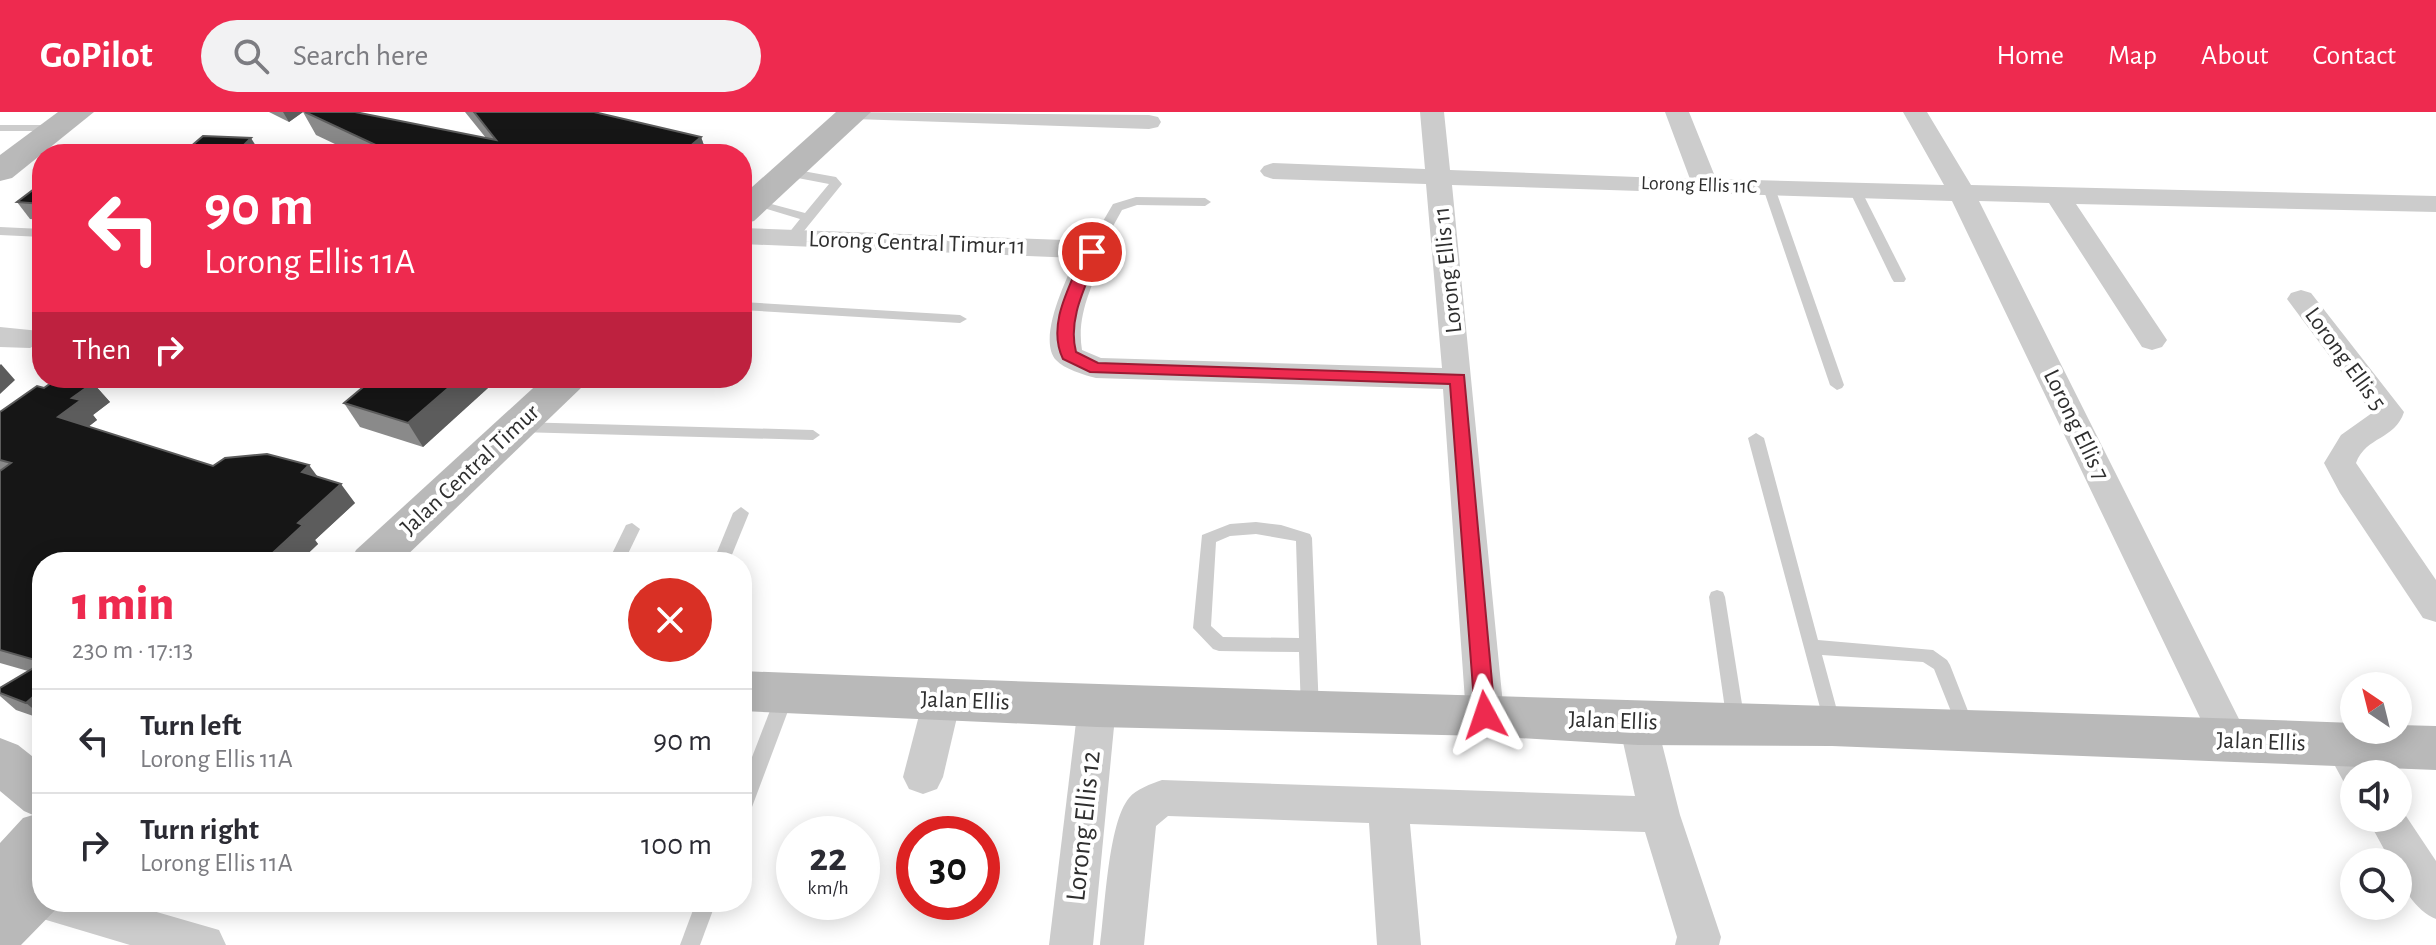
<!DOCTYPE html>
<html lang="en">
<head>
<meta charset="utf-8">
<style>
	body { margin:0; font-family:"Alegreya Sans",sans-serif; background:#f2f2f3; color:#2b2b33; height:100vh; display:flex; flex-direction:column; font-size:30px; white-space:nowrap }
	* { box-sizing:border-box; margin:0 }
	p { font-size:26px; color:#7c7c81 }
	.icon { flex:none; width:44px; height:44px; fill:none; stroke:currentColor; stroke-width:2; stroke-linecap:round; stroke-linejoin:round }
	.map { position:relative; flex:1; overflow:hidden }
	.sheet { position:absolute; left:32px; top:440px; width:720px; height:360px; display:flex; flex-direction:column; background:#fff; border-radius:32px; box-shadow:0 4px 20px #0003 }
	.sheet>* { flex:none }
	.guide { position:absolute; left:32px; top:32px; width:720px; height:244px; border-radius:32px; box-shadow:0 4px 20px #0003; background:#ee2a4f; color:#fff; overflow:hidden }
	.needle { width:52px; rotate:325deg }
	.buttons { position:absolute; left:2340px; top:560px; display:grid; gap:16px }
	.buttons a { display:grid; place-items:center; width:72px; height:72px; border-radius:50%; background:#fff; box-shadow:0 4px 20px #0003; font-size:40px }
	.speed { position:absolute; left:776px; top:704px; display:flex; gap:16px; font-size:40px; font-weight:700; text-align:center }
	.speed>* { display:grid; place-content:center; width:104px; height:104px; border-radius:50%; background:#fff; box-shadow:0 4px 20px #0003; line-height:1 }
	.speed small { font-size:20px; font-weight:400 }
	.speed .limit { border:12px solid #d22; background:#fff; color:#111 }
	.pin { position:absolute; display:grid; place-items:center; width:68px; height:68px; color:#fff; margin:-34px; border:4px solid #fff; border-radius:50%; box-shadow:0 2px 8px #0007 }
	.me { position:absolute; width:88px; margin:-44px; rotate:355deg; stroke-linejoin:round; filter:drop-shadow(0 0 6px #0008) }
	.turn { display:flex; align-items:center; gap:28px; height:168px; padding:0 40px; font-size:36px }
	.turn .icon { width:104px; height:104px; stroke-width:2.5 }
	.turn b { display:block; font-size:56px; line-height:68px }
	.then { display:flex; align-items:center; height:76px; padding:0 40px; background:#0003; gap:16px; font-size:30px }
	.round { display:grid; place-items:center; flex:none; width:84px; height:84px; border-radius:42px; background:#f2f2f3 }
	.head { display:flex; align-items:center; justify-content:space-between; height:136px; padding:0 40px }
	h1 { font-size:48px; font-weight:800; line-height:60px; color:#ee2a4f }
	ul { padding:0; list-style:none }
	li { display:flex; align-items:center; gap:24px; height:104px; padding:0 40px; border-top:2px solid #e1e1e2 }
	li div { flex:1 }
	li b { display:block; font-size:30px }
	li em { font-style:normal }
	header { display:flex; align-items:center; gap:48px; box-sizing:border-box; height:112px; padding:0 40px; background:#ee2a4f; color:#fff }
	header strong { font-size:38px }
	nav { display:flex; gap:44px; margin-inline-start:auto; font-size:28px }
	.search { width:560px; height:72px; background:#f2f2f3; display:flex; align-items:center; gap:20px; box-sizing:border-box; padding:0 28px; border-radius:44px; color:#7c7c81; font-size:30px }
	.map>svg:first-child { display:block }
</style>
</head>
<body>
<header>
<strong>GoPilot</strong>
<div class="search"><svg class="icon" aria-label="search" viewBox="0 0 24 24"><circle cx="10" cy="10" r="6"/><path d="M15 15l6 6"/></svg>Search here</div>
<nav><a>Home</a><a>Map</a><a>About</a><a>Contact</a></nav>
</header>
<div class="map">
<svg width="2436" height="833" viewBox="0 0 2436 833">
	<rect width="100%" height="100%" fill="#fff"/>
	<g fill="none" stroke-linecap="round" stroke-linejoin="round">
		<g fill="#ccc" fill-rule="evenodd">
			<path d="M0,13H55L61,16L55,19H0Z"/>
			<path d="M786,56L836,65L842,72L795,130L790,131L784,127L800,107L747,91L753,87L805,101L829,72L782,63V57Z"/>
			<path d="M1769,72L1775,76L1844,273L1842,276L1837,278L1830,273L1763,76Z"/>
			<path d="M1855,74L1861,78L1906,167L1904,170H1894L1892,167L1849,78Z"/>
			<path d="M1136,85L1205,86L1211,90L1205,94L1137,93L1122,98L1097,143H1087L1085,140L1113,92Z"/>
			<path d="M0,115L42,117V125L0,123Z"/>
			<path d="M742,190L960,203L967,207L960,211L742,198Z"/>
			<path d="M518,310L813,318L820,323L813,328L518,320L511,315Z"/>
			<path d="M1756,321L1764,326L1818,528L1933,538L1947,548L1950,553L1975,617L1972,622L1966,625L1960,622L1934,557L1923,550L1822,543L1841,613L1838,618L1832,621L1826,618L1748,326Z"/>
			<path d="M741,395L749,401L729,450H713L733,401Z"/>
			<path d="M1256,410L1281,413L1310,422L1312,426L1319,599L1316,604L1310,607L1304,604L1301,599L1299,540L1219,539L1213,537L1193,516L1202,423L1230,412ZM1256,422L1296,429L1299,526L1223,525L1211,514L1216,430L1230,424Z"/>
			<path d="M632,411L640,417L624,450H608L626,413Z"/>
			<path d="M1717,478L1723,480L1725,485L1745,611L1742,616L1736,619L1730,616L1727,611L1709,485L1711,480Z"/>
			<path d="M785,576L791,578L794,583L752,695L749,701L742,703V671L776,583L779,578Z"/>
			<path d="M696,790H716L700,833H680Z"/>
		</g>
		<g fill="#ccc" fill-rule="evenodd">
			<path d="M842,0L1149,3L1158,5L1161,10L1158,15L1149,17L854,7L845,5Z"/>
			<path d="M1420,0H1444L1450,58L1690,67L1665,0H1689L1716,67L1944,73L1903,0H1927L1971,73L2436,84V100L2076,92L2167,228L2162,235L2152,238L2142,235L2049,91L1979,89L2250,629L2245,641L2231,646L2217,641L1952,89L1452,73L1504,603L1499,614L1485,619L1471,614L1466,603L1443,277L1096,266C1084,263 1064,257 1056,248C1037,227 1066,168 1076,146L742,132V116L1065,128L1102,134L1106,140C1093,171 1076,203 1082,238L1101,246L1442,256L1426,72L1273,67L1264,64L1260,59L1264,54L1273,51L1425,57Z"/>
			<path d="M2301,178L2311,181L2404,300C2395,328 2366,324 2356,351L2436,468V510L2423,506L2340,381L2324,351L2341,323L2372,301L2287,187L2291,181Z"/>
			<path d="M0,215L40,219L42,230L30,236L0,235Z"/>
			<path d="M942,572L955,577L961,588L943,665L937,677L923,682L909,677L903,665L923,588L929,577Z"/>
			<path d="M1097,578L1110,583L1116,594L1093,833H1049L1078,594L1084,583Z"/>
			<path d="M1638,596L1652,601L1657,612L1680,703L1721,825L1719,833H1675L1677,825L1645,720L1410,712L1421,833H1377L1369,711L1168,704L1156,714L1144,833H1100C1105,798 1108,711 1129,686C1136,677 1151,672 1162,668L1635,684L1619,612L1624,601Z"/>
			<path d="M2342,615L2356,620L2380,662H2354V677L2346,674L2323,632L2328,620Z"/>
			<path d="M2398,692L2436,749V807C2416,799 2398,773 2398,750H2391L2367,706H2398Z"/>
			<path d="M42,772V790H122L219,818L226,833H130L33,804L27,790L33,776Z"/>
		</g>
		<g fill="#b9b9b9" fill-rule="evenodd">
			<path d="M58,0H94L12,66L0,69V43Z"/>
			<path d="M836,0H871L754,109L742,112V84Z"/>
			<path d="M544,266H588L582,275L400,450H350L356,438Z"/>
			<path d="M742,559C1279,581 1817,591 2354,611V618H2398V613L2436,614V658L1832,634L1638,633L1485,624L1097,615L742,599Z"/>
			<path d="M0,626L18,633L42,652V790H63L21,833H0V731L23,706L33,703L24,699L0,679Z"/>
		</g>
	</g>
	<g fill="#8a8a8a">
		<path d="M269,0H355L486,26L465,0H594L701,25L707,42H356L316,23L303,0L289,10Z"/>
		<path d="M42,71V108L30,107L17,90Z"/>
		<path d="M374,266H499L423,335L360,315L344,291Z"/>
		<path d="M93,271L110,290L93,303L97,308L88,315L213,354L318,365L355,391L315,428L318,432L299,450H42V607L16,598L0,584V576L28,559L0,551V300L44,276Z"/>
	</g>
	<g fill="#5c5c5c">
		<path d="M283,0H303L289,10Z"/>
		<path d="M701,25L707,42H681Z"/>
		<path d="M251,26L261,42H235Z"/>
		<path d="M1,252L15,268L0,282V253Z"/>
		<path d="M460,266H499L423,335L408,311Z"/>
		<path d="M93,271L110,290L93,303L97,308L75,325L58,305L72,286Z"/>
		<path d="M309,353L323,372L302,360Z"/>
		<path d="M341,372L355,391L315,428L318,432L299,450H263L298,411Z"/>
		<path d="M42,577V604L26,591Z"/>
	</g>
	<g fill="#161616" stroke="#5c5c5c" stroke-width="2">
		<path d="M305,0H355L496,28L474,0H594L701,25L681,42H409L382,36Z"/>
		<path d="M203,24L251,26L235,42H182Z"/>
		<path d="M42,71V92L17,90Z"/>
		<path d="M58,266H77L93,271L72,286L81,288L58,305L213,354L225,346L267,342L309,353L302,360L341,372L298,411L303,413L263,450H42V550L0,538V359L11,351L0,348V300L37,274L44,276Z"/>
		<path d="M374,266H460L408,311L344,291Z"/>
		<path d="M42,551V577L26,591L0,581V576Z"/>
	</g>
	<path fill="#ee2a4f" stroke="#9b1b33" stroke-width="2" d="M1092,136L1099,140C1087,172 1067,206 1076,240L1098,251L1464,263L1495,603L1492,609L1485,612L1478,609L1475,603L1450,272L1090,260L1063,247C1046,212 1071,173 1084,140Z"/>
	<g text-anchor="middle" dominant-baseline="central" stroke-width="8" stroke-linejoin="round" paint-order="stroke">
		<g font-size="20" fill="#2f2f2f" stroke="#fff">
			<text transform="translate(1699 73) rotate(2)">Lorong Ellis 11C</text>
		</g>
		<g font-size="24" fill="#2f2f2f" stroke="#fff">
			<text transform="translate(917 131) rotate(2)">Lorong Central Timur 11</text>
			<text transform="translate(1448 158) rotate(-96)">Lorong Ellis 11</text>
			<text transform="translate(2345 247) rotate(54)">Lorong Ellis 5</text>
			<text transform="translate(2076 313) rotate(64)">Lorong Ellis 7</text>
			<text transform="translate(470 358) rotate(-43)">Jalan Central Timur</text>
			<text transform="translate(965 589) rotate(2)">Jalan Ellis</text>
			<text transform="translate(1613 609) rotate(2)">Jalan Ellis</text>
			<text transform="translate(2261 630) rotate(2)">Jalan Ellis</text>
		</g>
		<g font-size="28" fill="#2f2f2f" stroke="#fff">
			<text transform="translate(1084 714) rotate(-84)">Lorong Ellis 12</text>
		</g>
	</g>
</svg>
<div class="buttons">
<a><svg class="needle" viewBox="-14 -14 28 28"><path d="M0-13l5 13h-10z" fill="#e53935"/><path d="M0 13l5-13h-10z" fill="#7c7c81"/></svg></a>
<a><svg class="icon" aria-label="sound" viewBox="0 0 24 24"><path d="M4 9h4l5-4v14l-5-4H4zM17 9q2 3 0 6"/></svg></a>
<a><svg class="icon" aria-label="search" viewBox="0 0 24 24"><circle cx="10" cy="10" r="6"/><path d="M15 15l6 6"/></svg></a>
</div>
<div class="speed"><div>22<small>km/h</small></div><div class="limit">30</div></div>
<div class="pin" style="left:1092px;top:140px;background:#d93025"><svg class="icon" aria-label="arrive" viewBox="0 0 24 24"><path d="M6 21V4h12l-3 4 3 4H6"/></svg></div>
<svg class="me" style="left:1485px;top:603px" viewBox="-20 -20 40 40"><path d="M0-17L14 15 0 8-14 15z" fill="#ee2a4f" stroke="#fff" stroke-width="4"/></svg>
<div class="guide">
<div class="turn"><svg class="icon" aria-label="left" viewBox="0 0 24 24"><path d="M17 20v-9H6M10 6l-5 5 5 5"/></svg><div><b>90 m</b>Lorong Ellis 11A</div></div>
<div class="then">Then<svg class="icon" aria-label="right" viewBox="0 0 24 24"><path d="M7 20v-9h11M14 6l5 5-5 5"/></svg></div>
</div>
<section class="sheet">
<div class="head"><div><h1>1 min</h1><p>230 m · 17:13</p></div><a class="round" style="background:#d93025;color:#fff"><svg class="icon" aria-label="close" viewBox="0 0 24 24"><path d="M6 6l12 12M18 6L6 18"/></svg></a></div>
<ul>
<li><svg class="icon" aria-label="left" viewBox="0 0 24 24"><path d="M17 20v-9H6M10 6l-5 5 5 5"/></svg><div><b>Turn left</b><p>Lorong Ellis 11A</p></div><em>90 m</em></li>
<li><svg class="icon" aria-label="right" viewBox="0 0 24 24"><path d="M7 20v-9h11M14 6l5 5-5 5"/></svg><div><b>Turn right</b><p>Lorong Ellis 11A</p></div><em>100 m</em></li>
</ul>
</section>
</div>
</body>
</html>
